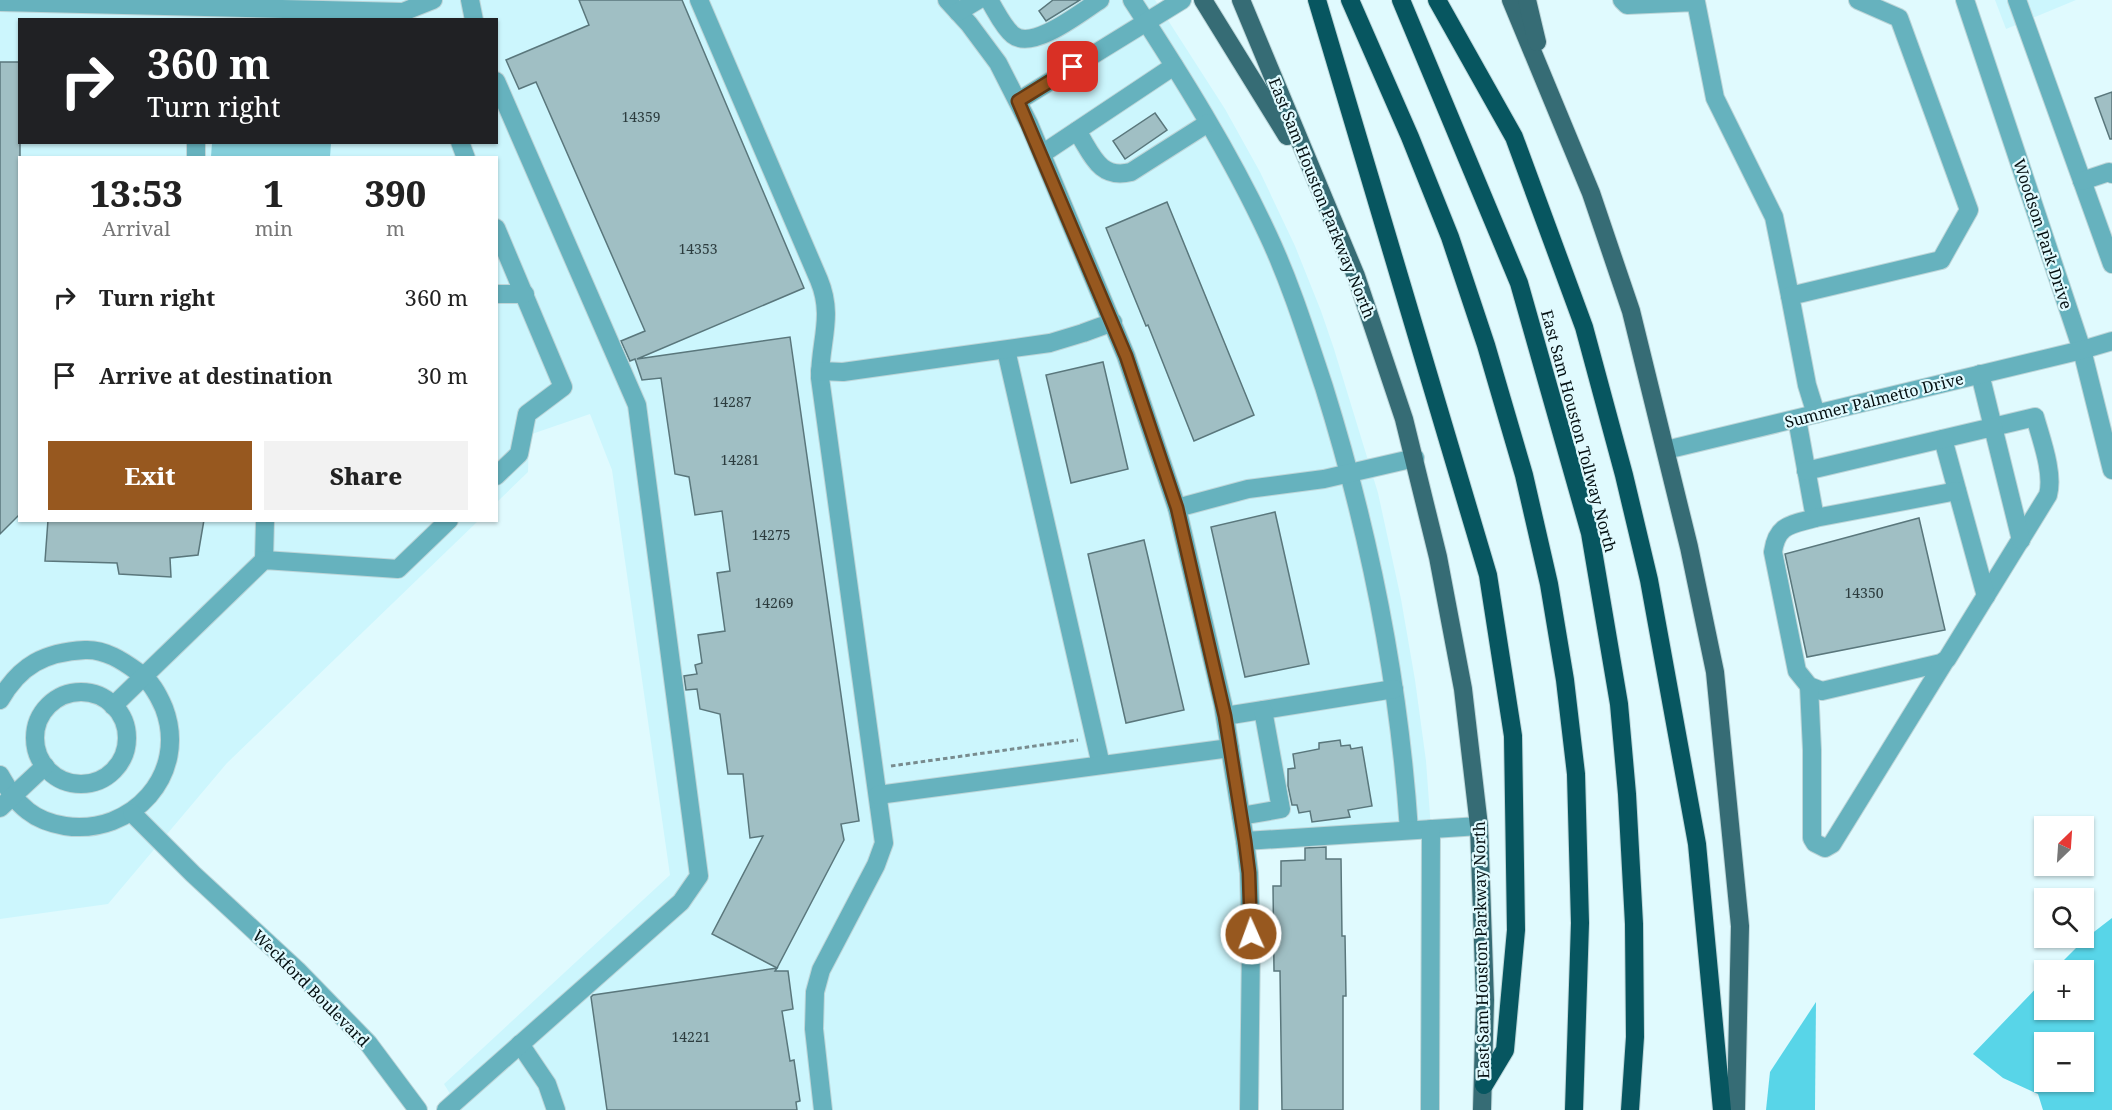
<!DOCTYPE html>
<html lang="en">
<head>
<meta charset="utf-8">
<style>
	body { margin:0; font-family:"Noto Serif",serif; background:#f2f2f2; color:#222; height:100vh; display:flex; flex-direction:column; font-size:22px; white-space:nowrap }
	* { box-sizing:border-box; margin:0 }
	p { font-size:20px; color:#767676 }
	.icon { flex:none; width:33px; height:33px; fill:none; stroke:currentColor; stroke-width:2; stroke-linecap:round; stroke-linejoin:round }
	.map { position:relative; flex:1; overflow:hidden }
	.sheet { position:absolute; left:18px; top:156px; width:480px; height:366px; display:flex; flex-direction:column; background:#fff; border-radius:0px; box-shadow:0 2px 4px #0004 }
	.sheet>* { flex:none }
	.hud { position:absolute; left:18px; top:18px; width:480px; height:126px; border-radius:0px; box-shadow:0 2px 4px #0004; background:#202124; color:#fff; overflow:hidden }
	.needle { width:39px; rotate:25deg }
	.controls { position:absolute; left:2034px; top:816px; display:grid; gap:12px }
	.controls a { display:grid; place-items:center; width:60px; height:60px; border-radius:0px; background:#fff; box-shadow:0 2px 4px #0004; font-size:30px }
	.pin { position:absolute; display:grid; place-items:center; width:51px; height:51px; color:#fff; margin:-26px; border-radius:12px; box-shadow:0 3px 9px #0006 }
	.me { position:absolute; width:66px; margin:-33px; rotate:358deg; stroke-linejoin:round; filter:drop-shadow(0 0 4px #0008) }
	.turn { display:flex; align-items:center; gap:21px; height:126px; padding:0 30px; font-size:27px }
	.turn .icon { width:78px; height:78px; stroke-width:2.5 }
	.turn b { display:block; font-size:42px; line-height:51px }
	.eta { display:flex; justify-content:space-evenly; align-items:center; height:102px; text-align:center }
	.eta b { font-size:36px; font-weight:800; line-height:42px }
	.action { display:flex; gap:12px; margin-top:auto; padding:12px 30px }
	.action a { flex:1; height:69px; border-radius:0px; background:#97581f; color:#fff; font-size:24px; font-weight:800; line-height:69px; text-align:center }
	.action a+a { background:#f2f2f2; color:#222 }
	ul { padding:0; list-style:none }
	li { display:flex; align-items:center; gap:18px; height:78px; padding:0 30px }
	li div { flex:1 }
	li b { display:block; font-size:22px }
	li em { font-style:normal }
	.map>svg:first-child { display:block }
</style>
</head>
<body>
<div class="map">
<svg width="2112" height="1110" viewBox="0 0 2112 1110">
	<rect width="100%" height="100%" fill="#e0fafe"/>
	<g fill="#ccf6fd" fill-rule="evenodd">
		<path d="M0,0H1155L1225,109L1260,172L1295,246L1321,311L1334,349L1378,493L1401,599L1415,680L1426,761L1431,829L1245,841L1249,1110H460L444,1084L670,875L612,470L590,414L529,435L528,472L497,502L496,158H20V520L478,521L227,763L108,904L0,919ZM20,20H496V142H20Z"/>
		<path d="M1995,0H2076L2006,29Z"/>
	</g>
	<path fill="#84cfdb" d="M212,143H331L330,157H211Z"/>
	<g fill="#58d5e8" fill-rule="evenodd">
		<path d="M2112,918V1110H2043L2038,1094L2003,1078L1973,1054L2044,980V1010H2084V970H2054L2086,938ZM2044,1042H2084V1082H2044Z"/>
		<path d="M1816,1002L1815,1110H1766L1770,1072Z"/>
	</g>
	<g fill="#a0bfc4" stroke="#5a777c" stroke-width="1.5">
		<path d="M579,0H682L804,288L637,359L790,337L859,821L841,824L844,840L777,968L712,934L763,836L750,838L743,774H728L720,714L700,709L697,689L686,690L684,676L697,674L695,665L702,663L698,635L725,631L717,573L730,571L722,511L695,515L689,477L675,474L661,378L642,380L635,359L630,361L621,341L645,331L536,82L519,89L506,60L589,25Z"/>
		<path d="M1053,0H1080L1046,21L1039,11Z"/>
		<path d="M0,62H20V514L0,534Z"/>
		<path d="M2112,92V139H2110L2095,98Z"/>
		<path d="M1155,113L1167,130L1125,159L1113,141Z"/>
		<path d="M1167,202L1254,415L1194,441L1148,325L1146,326L1106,228Z"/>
		<path d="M1103,362L1128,469L1071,483L1046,375Z"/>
		<path d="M1275,512L1309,664L1245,677L1211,527Z"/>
		<path d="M1919,518L1945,630L1807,657L1785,554Z"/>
		<path d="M48,520H204L198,555L170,558L171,577L119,574L117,563L45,561Z"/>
		<path d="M1144,540L1184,710L1126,723L1088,554Z"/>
		<path d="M1340,740L1341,746L1350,745L1351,749L1362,747L1372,806L1348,810L1350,817L1312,822L1310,811L1299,813L1297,805H1292L1288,786V769L1295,768L1293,754L1319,749V743Z"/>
		<path d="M1326,847V859H1341L1342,936H1345L1346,996H1343V1110H1282L1280,971H1274L1273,886H1281V861L1305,860V848Z"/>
		<path d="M777,968L775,971H788L793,1009L782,1011L790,1061L794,1060L800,1101L796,1102L797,1110H607L591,997L593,995Z"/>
	</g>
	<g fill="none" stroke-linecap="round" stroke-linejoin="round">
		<defs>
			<g id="minor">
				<path d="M470,0L474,20"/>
				<path d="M699,0L819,280C834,316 820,341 820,378L884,843L876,865L821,970L815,992L814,1029L823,1110"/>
				<path d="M947,0L969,24L998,63L1029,124L1126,356L1177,508L1223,705L1245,841L1249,873L1251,942L1249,1110"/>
				<path d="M989,0C996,11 1003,27 1013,35C1033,51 1081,12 1100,0"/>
				<path d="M1132,0C1181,75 1230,153 1268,235C1291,284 1307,336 1324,387C1369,531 1399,680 1409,830"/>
				<path d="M1622,0L1627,5L1696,2L1715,98L1774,217L1790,296"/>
				<path d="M1965,0L2082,350L2112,470"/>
				<path d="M2017,0L2112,264"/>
				<path d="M0,2L403,12L433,0"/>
				<path d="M958,12L978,0"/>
				<path d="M1018,101L1182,0"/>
				<path d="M1077,131C1092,154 1099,180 1131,172L1208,123"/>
				<path d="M460,142L466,158"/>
				<path d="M1042,154L1174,66"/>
				<path d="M196,158V142"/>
				<path d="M2082,181L2109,172L2112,174"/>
				<path d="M496,228L563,387L527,414L519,454L496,476"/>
				<path d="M496,294H525"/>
				<path d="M1006,350L1101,765"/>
				<path d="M820,371L843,372L1050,343L1083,333L1113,322"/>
				<path d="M1816,414L1807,385L1790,296L1941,260L1969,210L1899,18L1858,0"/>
				<path d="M1797,419L1815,518C1791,525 1777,524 1773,552L1797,671L1809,686L1822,691L1941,663L1947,659L2048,495C2054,473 2041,439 2035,417L1993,427L1980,374"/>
				<path d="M1943,439L1986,596"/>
				<path d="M1666,450L2082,350L2112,341"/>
				<path d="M1806,471L1993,427L2021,540"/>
				<path d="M1177,508L1248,489L1324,479L1415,458"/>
				<path d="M1815,518L1957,491"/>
				<path d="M264,560L265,520"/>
				<path d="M1809,686L1812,750V838L1815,843L1825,848L1832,844L1945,661"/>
				<circle cx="81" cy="738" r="46"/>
				<path d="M0,700C20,665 45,652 85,650C105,649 123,661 138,672C151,681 158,694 164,708C189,774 132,836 65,826C53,824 38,819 28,811C15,801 8,789 0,775"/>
				<path d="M113,706L264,560L398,569L449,520"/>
				<path d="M1225,716L1394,689"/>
				<path d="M878,795L1230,748"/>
				<path d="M0,808L45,766"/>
				<path d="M132,813L193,874L297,970L368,1043L418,1110"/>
				<path d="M1241,816L1281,809L1263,710"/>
				<path d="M1245,841L1479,826"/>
				<path d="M520,1044L547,1084L556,1110"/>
				<path d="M446,1110L681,902L699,876L637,405L496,81"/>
				<path d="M1430,1110L1431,829"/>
			</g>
			<g id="major">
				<path d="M1203,0L1287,136"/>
				<path d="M1241,0L1356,276L1404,419L1438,557L1463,689L1479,826L1485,1000L1482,1110"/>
				<path d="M1511,0L1591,193L1631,311L1689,547L1715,672L1740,926L1736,1110"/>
				<path d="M1527,0L1537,42"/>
			</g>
			<g id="highway">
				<path d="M1317,0L1488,575L1513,736L1516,930L1505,1050L1484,1085"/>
				<path d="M1350,0L1410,137L1450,237L1486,345L1524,475L1549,584L1565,680L1576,774L1580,923L1574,1110"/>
				<path d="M1401,0L1519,283L1590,533L1619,704L1627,794L1634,924L1635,1037L1630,1110"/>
				<path d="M1437,0L1514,137L1584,327L1624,475L1649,580L1697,844L1722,1110"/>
			</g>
		</defs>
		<use href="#minor" stroke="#bdd5d8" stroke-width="20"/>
		<use href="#major" stroke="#bdd5d8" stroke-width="20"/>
		<use href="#highway" stroke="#bdd5d8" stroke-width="20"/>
		<path stroke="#788b8e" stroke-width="3" stroke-dasharray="4.5 3" stroke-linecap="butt" d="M891,766L1078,740"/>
		<use href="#minor" stroke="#66b2be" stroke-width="18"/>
		<use href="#major" stroke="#366c75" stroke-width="18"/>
		<use href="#highway" stroke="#075660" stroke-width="18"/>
	</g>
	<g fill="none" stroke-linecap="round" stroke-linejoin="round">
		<defs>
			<path id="route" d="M1073,67L1018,101L1126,356L1177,508L1225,716L1245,841L1249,873L1251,934"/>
		</defs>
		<use href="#route" stroke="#623914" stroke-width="15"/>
		<use href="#route" stroke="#97581f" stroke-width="10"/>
	</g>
	<g text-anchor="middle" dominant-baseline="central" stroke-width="4.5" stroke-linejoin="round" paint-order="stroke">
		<g font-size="14" fill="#2c3c3e">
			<text x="641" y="116">14359</text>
			<text x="698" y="248">14353</text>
			<text x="732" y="401">14287</text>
			<text x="740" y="459">14281</text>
			<text x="771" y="534">14275</text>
			<text x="1864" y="592">14350</text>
			<text x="774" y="602">14269</text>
			<text x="691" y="1036">14221</text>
		</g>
		<g font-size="16" fill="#051012" stroke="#e0fafe">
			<text transform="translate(1322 198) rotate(68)">East Sam Houston Parkway North</text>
			<text transform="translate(2043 234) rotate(72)">Woodson Park Drive</text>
			<text transform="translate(1874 400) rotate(-14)">Summer Palmetto Drive</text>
			<text transform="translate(1579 431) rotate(75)">East Sam Houston Tollway North</text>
			<text transform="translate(1481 950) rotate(-91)">East Sam Houston Parkway North</text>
			<text transform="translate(311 988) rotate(45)">Weckford Boulevard</text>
		</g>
	</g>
</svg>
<div class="controls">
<a><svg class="needle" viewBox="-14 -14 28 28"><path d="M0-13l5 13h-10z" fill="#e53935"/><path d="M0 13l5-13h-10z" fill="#767676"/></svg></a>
<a><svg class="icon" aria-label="search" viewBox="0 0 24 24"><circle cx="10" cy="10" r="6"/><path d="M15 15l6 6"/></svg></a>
<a>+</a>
<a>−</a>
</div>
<div class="pin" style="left:1073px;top:67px;background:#d93025"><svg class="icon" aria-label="arrive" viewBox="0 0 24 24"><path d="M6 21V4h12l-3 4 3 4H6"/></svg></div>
<svg class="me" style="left:1251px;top:934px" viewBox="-20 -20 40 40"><circle r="17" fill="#97581f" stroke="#fff" stroke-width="3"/><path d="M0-11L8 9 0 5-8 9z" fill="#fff"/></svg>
<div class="hud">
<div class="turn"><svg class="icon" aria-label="right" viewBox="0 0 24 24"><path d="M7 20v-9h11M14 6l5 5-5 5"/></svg><div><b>360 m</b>Turn right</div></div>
</div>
<section class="sheet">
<div class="eta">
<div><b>13:53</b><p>Arrival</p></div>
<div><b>1</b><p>min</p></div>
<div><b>390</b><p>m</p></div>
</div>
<ul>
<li><svg class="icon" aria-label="right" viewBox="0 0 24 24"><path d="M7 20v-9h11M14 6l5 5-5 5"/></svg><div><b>Turn right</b></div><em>360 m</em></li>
<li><svg class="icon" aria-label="arrive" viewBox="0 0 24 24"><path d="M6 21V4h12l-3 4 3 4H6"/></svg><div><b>Arrive at destination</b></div><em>30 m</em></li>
</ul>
<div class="action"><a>Exit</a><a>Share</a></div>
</section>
</div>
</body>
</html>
